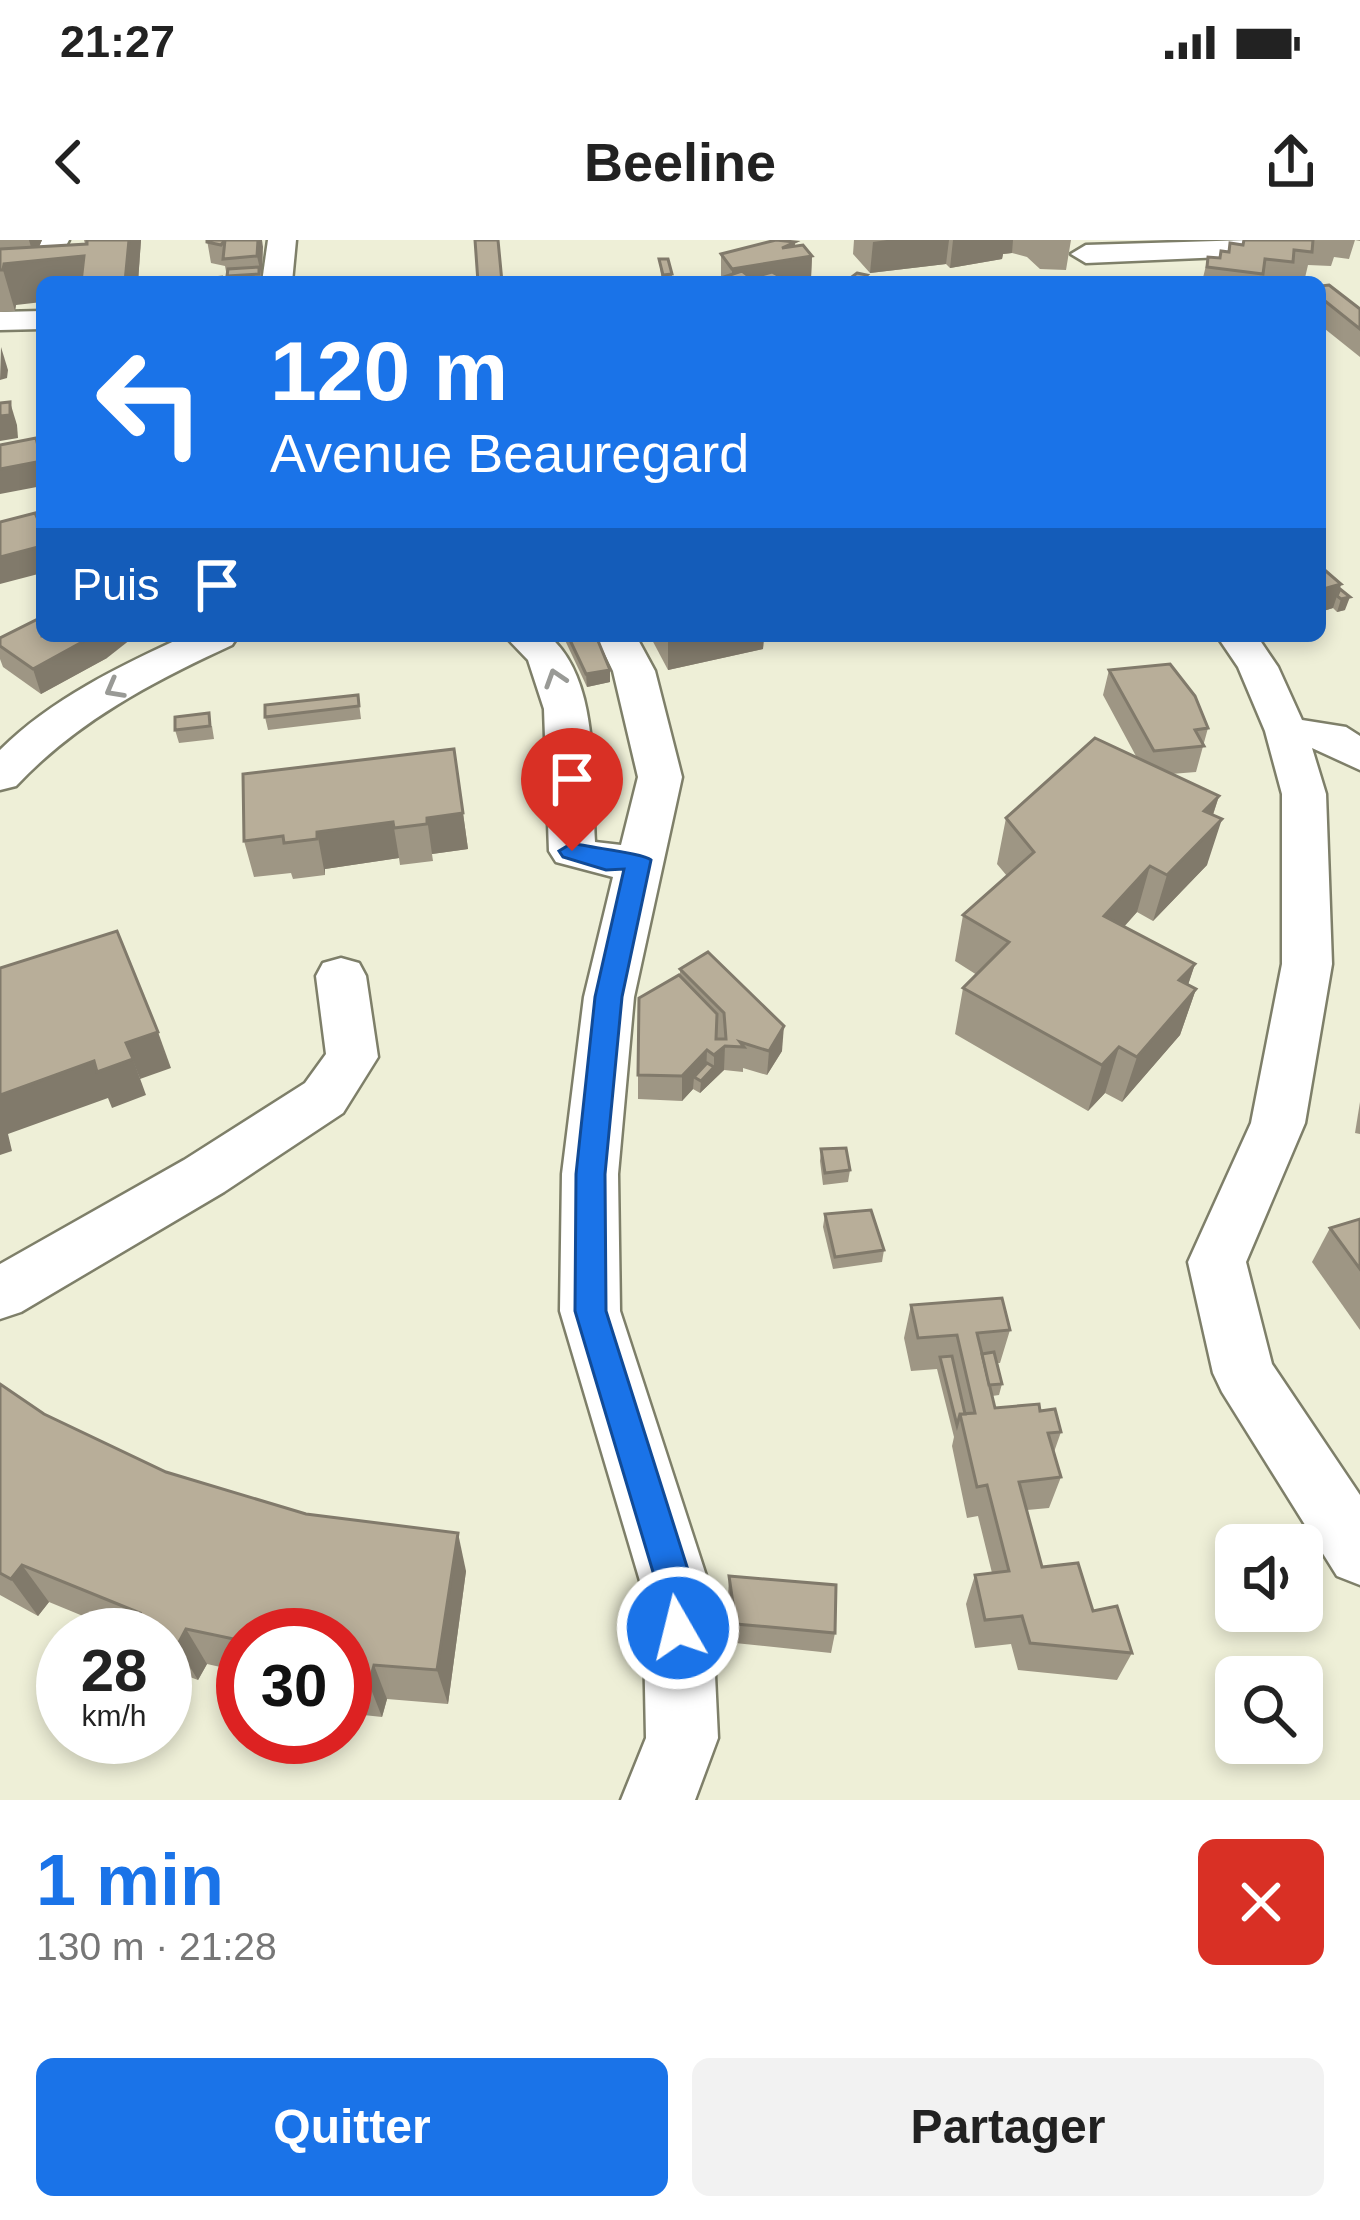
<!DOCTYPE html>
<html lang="fr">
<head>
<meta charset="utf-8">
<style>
	body { margin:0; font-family:Arial,sans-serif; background:#f2f2f2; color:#222; height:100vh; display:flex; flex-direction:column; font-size:45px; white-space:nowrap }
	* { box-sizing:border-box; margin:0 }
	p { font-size:39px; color:#767676 }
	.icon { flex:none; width:66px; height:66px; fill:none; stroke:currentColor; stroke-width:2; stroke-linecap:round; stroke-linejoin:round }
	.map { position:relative; height:1560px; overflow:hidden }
	.drawer { display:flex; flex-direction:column; background:#fff; flex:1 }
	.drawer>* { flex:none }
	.banner { position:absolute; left:36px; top:36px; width:1290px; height:366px; border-radius:18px; box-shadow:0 6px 18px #0003; background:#1a73e8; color:#fff; overflow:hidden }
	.tools { position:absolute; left:1215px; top:1284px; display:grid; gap:24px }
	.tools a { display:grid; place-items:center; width:108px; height:108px; border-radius:18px; background:#fff; box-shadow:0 6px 18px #0003; font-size:60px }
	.speed { position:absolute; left:36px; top:1368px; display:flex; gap:24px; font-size:60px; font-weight:700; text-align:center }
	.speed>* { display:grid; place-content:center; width:156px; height:156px; border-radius:50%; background:#fff; box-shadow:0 6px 18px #0003; line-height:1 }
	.speed small { font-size:30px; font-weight:400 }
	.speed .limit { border:18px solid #d22; background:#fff; color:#111 }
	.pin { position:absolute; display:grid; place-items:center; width:102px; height:102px; color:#fff; margin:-123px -51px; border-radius:50% 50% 50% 0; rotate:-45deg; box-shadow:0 0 12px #0007 }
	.pin .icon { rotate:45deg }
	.me { position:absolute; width:132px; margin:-66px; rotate:352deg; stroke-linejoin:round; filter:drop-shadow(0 0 9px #0008) }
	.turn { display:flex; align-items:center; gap:42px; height:252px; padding:0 36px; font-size:54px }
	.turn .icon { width:156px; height:156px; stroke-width:2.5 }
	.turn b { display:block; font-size:84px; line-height:102px }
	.then { display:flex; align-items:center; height:114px; padding:0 36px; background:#0003; gap:24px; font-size:45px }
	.round { display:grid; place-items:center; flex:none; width:126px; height:126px; border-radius:18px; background:#f2f2f2 }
	.head { display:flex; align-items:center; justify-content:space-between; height:204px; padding:0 36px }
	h1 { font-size:72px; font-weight:600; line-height:90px; color:#1a73e8 }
	.action { display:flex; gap:24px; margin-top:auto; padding:24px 36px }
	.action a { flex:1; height:138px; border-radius:18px; background:#1a73e8; color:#fff; font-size:48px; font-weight:600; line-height:138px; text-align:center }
	.action a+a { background:#f2f2f2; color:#222 }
	.status { display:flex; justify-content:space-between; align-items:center; height:84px; padding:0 60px; background:#fff; direction:ltr }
	.status svg { height:33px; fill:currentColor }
	header { display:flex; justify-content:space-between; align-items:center; height:156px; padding:0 36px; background:#fff; font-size:54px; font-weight:600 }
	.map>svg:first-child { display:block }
</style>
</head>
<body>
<div class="status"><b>21:27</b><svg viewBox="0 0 49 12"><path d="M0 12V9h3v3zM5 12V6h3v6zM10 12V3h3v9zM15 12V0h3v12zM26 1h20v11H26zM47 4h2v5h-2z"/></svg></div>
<header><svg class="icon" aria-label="back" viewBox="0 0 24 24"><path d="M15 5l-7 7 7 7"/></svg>Beeline<svg class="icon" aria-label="share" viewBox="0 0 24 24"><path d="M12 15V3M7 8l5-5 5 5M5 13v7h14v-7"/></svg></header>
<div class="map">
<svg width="1360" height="1560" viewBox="0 0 1360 1560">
	<rect width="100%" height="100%" fill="#eeefd7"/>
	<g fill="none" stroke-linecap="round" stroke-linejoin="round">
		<defs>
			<g id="minor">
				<path d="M41,0H69L54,29L0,36V18L33,15Z"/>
				<path d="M268,0H296L292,42H262Z"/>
				<path d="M1249,0L1223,17L1086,23L1071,14L1086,5Z"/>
				<path d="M42,71V89L0,90V72Z"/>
				<path d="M185,396H238L232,405C152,442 77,481 16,546L0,550V510C51,459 120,426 185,396Z"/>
				<path d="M505,396H549C601,441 591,539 595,602L621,605L638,537L613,431L596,396H636L655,431L682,537L634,757L618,934L620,1071L711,1351L718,1498L695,1560H621L646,1498L643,1351L560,1071L562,934L584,757L613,637L556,622L549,611L544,469L528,420Z"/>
				<path d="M1217,396H1257L1278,427L1302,480L1346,487L1360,496V530L1312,508L1326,554L1332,724L1305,883L1246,1022L1272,1124L1360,1255V1345L1337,1336L1222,1152L1213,1133L1188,1022L1251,883L1282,724V554L1265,491L1238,427Z"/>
				<path d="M341,718L359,723L366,736L378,817L343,873L224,952L21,1072L0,1079V1024L184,920L305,843L326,814L316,736L323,723Z"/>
			</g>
		</defs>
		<use href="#minor" stroke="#7e7f69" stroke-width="5"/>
		<use href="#minor" fill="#fff" fill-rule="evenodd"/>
	</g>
	<g fill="#9e9684">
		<path d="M0,0H42L39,7L85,4L84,0H141L138,42H42L16,65L15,71L0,72Z"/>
		<path d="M207,0H262L261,42H228L225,26L211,23Z"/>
		<path d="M854,0H1071L1066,30L1040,29L1027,17L1012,13L1003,14L1002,19L950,28L946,24L870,33L853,14Z"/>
		<path d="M1243,0H1360V1L1355,0L1349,19L1334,17L1331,26L1308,25L1304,42H1202L1208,17L1220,18L1242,5Z"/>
		<path d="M795,2V6L812,16L811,38L789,41L722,38L721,36V14Z"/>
		<path d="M659,19L672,34V42H662Z"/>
		<path d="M1320,46L1360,69V117L1320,85Z"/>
		<path d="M1320,316L1323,318L1320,326L1341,344L1340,349L1345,370L1337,372L1333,368L1320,372Z"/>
		<path d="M563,396H596L610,430V442L587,447Z"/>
		<path d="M650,396H764L763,409L668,430Z"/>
		<path d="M0,398L107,418L41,454L3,427L0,419Z"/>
		<path d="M1109,430L1208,488L1196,532L1171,534L1219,556L1213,575L1207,625L1153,681L1137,672L1124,687L1195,724L1188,745L1196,749L1180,795L1122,862L1105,853L1088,871L955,794L963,748L977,735L955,721L963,675L1007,636L997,624L1006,578L1137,518L1103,455Z"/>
		<path d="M358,455L361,479L268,490L265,477Z"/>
		<path d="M212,486L214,499L179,503L175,490Z"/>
		<path d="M454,509L468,609L432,614L433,621L400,625L399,618L325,629V635L293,639L291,633L254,637L244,601Z"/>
		<path d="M680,729L782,811L767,835L743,828V832L724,830L700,853L693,849L682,861L638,859V835L680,736Z"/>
		<path d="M1360,862V894L1355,893Z"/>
		<path d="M821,909L850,930L848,942L823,945L820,921Z"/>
		<path d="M825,974L884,1010L882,1022L833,1029L823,987Z"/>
		<path d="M1360,979V1090L1312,1022L1330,988Z"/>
		<path d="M911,1065L1010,1090L1000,1123H997L1002,1144L999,1155L992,1156L995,1168L1040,1171L1061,1192L1054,1212L1061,1237L1049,1268L1027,1270L1042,1327L1093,1371L1132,1413L1117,1440L1018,1430L1011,1404L975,1408L966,1364L975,1335L992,1333L978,1276L967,1278L952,1206L954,1197L937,1129L911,1131L904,1098Z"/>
		<path d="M0,1144L44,1174L166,1232L466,1331L448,1464L387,1459L382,1477L345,1473V1395H243V1432L207,1424L198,1440L165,1428V1395H129L49,1362L38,1376L0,1355Z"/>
		<path d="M729,1336L835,1393L831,1413L735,1403L728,1356Z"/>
	</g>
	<g fill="#817a6b">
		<path d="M29,0H42L34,18Z"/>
		<path d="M129,0H141L138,42H125Z"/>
		<path d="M258,0H262L263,7L262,38L257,16Z"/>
		<path d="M887,0H949L946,24L870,33L873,2Z"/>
		<path d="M953,0H1013L1012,13L1003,14L1002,19L950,28Z"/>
		<path d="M795,2L794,19L812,16L811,38L785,42H732V29Z"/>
		<path d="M84,16L91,42H42V62L16,65L15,71L3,30L4,24Z"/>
		<path d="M1,107L8,130L7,138L0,140Z"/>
		<path d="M10,162L17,185L18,198L0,201V176Z"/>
		<path d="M36,198L42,217V246L0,254V229Z"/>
		<path d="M42,306V333L0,344V317Z"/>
		<path d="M1341,344L1333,368L1320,372V350Z"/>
		<path d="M1350,357L1345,370L1337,372L1341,359Z"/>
		<path d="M93,396H135L107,418L41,454L33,429Z"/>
		<path d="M668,396H764L763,409L668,430Z"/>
		<path d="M610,430V442L587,447L586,434Z"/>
		<path d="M1219,556L1206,595L1222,579L1207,625L1153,681L1167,635L1204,571Z"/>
		<path d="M463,573L468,609L432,614L427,578Z"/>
		<path d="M393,582L399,618L325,629V635L317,592Z"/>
		<path d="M1150,626L1137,672L1091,723L1104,676Z"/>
		<path d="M1195,724L1180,768L1196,749L1180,795L1122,862L1137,817L1179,740Z"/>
		<path d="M784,786L782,811L767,835L769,811Z"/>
		<path d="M158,792L171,828L140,839L126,803Z"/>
		<path d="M725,806L724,830L700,853L701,841L694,837L693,849L682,861V836L707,810L706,835L714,827V815Z"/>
		<path d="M1119,807L1105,853L1088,871L1102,825Z"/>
		<path d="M133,819L146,855L112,868L108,858L8,894L12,911L0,915V855L94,821Z"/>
		<path d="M458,1293L466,1331L448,1464L437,1430Z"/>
		<path d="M22,1325L49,1362L38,1376L11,1339Z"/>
		<path d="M186,1389L207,1424L198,1440L177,1406Z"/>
		<path d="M374,1425L387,1459L382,1477L369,1444Z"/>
	</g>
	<g fill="#b8ae99" stroke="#817a6b" stroke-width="3">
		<path d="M87,0H129L125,42H81L84,16L4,24L3,30H0V9L87,4Z"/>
		<path d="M207,0H258L257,16L223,19L225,0L221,5L207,2Z"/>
		<path d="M475,0H498L502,42H478Z"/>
		<path d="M776,0L795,2L782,8L803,5L812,16L732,29L721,14Z"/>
		<path d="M1244,0H1313L1312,12L1294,10L1293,22L1265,19L1263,34L1207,27L1208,17L1220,18L1221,11L1229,12L1230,3L1243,5Z"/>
		<path d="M659,19H668L672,34L663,35Z"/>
		<path d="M259,27V34L227,36L228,29Z"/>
		<path d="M742,31L751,38L772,32L790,42H709Z"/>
		<path d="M857,33L867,35L859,42H845Z"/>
		<path d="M222,37L224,42H213L212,38Z"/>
		<path d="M1329,45L1360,69V89L1320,57V46Z"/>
		<path d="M10,162V175L0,176V163Z"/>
		<path d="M36,198L42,221L0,229V205Z"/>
		<path d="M35,273L40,284H42V306L0,317V282Z"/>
		<path d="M1320,326L1341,344L1320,350Z"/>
		<path d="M1340,349L1350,357L1341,359L1337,356Z"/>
		<path d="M42,377V396H93L33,429L0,406V398Z"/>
		<path d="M568,396H596L610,430L586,434Z"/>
		<path d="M1170,424L1195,456L1208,488L1195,490L1204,506L1154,511L1109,430Z"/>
		<path d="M358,455L359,466L265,477V465Z"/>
		<path d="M209,473L210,486L175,490V477Z"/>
		<path d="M1095,498L1219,556L1204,571L1222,579L1167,635L1150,626L1104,676L1195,724L1179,740L1196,749L1137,817L1119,807L1102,825L963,748L1009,702L963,675L1034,612L1006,578Z"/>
		<path d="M454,509L463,573L427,578V584L394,588L393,582L317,592V599L284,603L283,596L244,601L243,534Z"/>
		<path d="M117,691L158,792L126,803L133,819L97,832L94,821L0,855V728Z"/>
		<path d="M708,712L784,786L769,811L740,802L744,807L725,806L714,815L707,810L682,836L638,835L639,758L679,735L717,774L716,799H726L724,773L680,729Z"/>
		<path d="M707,823L714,827L701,841L694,837Z"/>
		<path d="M846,908L850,930L825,933L821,909Z"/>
		<path d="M871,970L884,1010L835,1017L825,974Z"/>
		<path d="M1360,979V1029L1330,988Z"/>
		<path d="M1002,1058L1010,1090L977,1093L995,1168L1039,1164L1040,1171L1055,1169L1061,1192L1048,1193L1061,1237L1019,1242L1042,1327L1078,1323L1093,1371L1117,1366L1132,1413L1030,1403L1022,1376L985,1380L975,1335L1009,1331L987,1245L977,1247L960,1174L975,1173L957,1095L918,1098L911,1065Z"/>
		<path d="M994,1112L1002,1144L989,1145L982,1114Z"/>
		<path d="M952,1116L965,1174H960L957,1185L940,1117Z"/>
		<path d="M0,1144L44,1174L166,1232L306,1274L458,1293L437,1430L374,1425L369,1444L345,1441V1395H243V1401L186,1389L177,1406L165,1401V1395H148L130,1388L140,1373L22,1325L11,1339L0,1333Z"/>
		<path d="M729,1336L836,1345L835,1393L736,1384Z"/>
	</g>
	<defs><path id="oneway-chevron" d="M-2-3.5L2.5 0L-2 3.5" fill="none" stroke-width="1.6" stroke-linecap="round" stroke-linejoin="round" transform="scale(3)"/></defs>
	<g stroke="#999a96">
		<use href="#oneway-chevron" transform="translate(555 438) rotate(-108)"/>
		<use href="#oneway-chevron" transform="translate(114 449) rotate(151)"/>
	</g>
	<path fill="#1a73e8" stroke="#114b97" stroke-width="3" d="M572,603C591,608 643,613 651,620L622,757L605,934L606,1071L695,1352L697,1388L691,1401L678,1406L665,1401L660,1388L659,1352L575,1071L576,934L595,757L624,629L606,630L563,617L559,611Z"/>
</svg>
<div class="tools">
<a><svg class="icon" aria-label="sound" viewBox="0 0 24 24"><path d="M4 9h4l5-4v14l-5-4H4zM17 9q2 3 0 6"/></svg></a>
<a><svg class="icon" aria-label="search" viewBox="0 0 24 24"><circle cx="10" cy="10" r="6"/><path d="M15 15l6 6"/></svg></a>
</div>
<div class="speed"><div>28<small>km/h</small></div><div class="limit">30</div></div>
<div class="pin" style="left:572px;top:611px;background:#d93025"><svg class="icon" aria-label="arrive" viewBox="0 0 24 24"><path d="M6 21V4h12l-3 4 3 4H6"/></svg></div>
<svg class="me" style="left:678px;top:1388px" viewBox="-20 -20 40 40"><circle r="17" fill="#1a73e8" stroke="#fff" stroke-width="3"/><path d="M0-11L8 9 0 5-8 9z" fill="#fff"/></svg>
<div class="banner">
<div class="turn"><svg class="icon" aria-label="left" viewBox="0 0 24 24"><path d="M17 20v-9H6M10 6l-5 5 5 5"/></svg><div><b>120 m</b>Avenue Beauregard</div></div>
<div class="then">Puis<svg class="icon" aria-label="arrive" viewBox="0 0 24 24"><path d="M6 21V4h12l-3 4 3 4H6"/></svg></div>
</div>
</div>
<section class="drawer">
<div class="head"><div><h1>1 min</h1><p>130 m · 21:28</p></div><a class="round" style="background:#d93025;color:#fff"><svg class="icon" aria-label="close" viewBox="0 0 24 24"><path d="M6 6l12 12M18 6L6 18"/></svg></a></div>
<div class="action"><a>Quitter</a><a>Partager</a></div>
</section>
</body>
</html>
